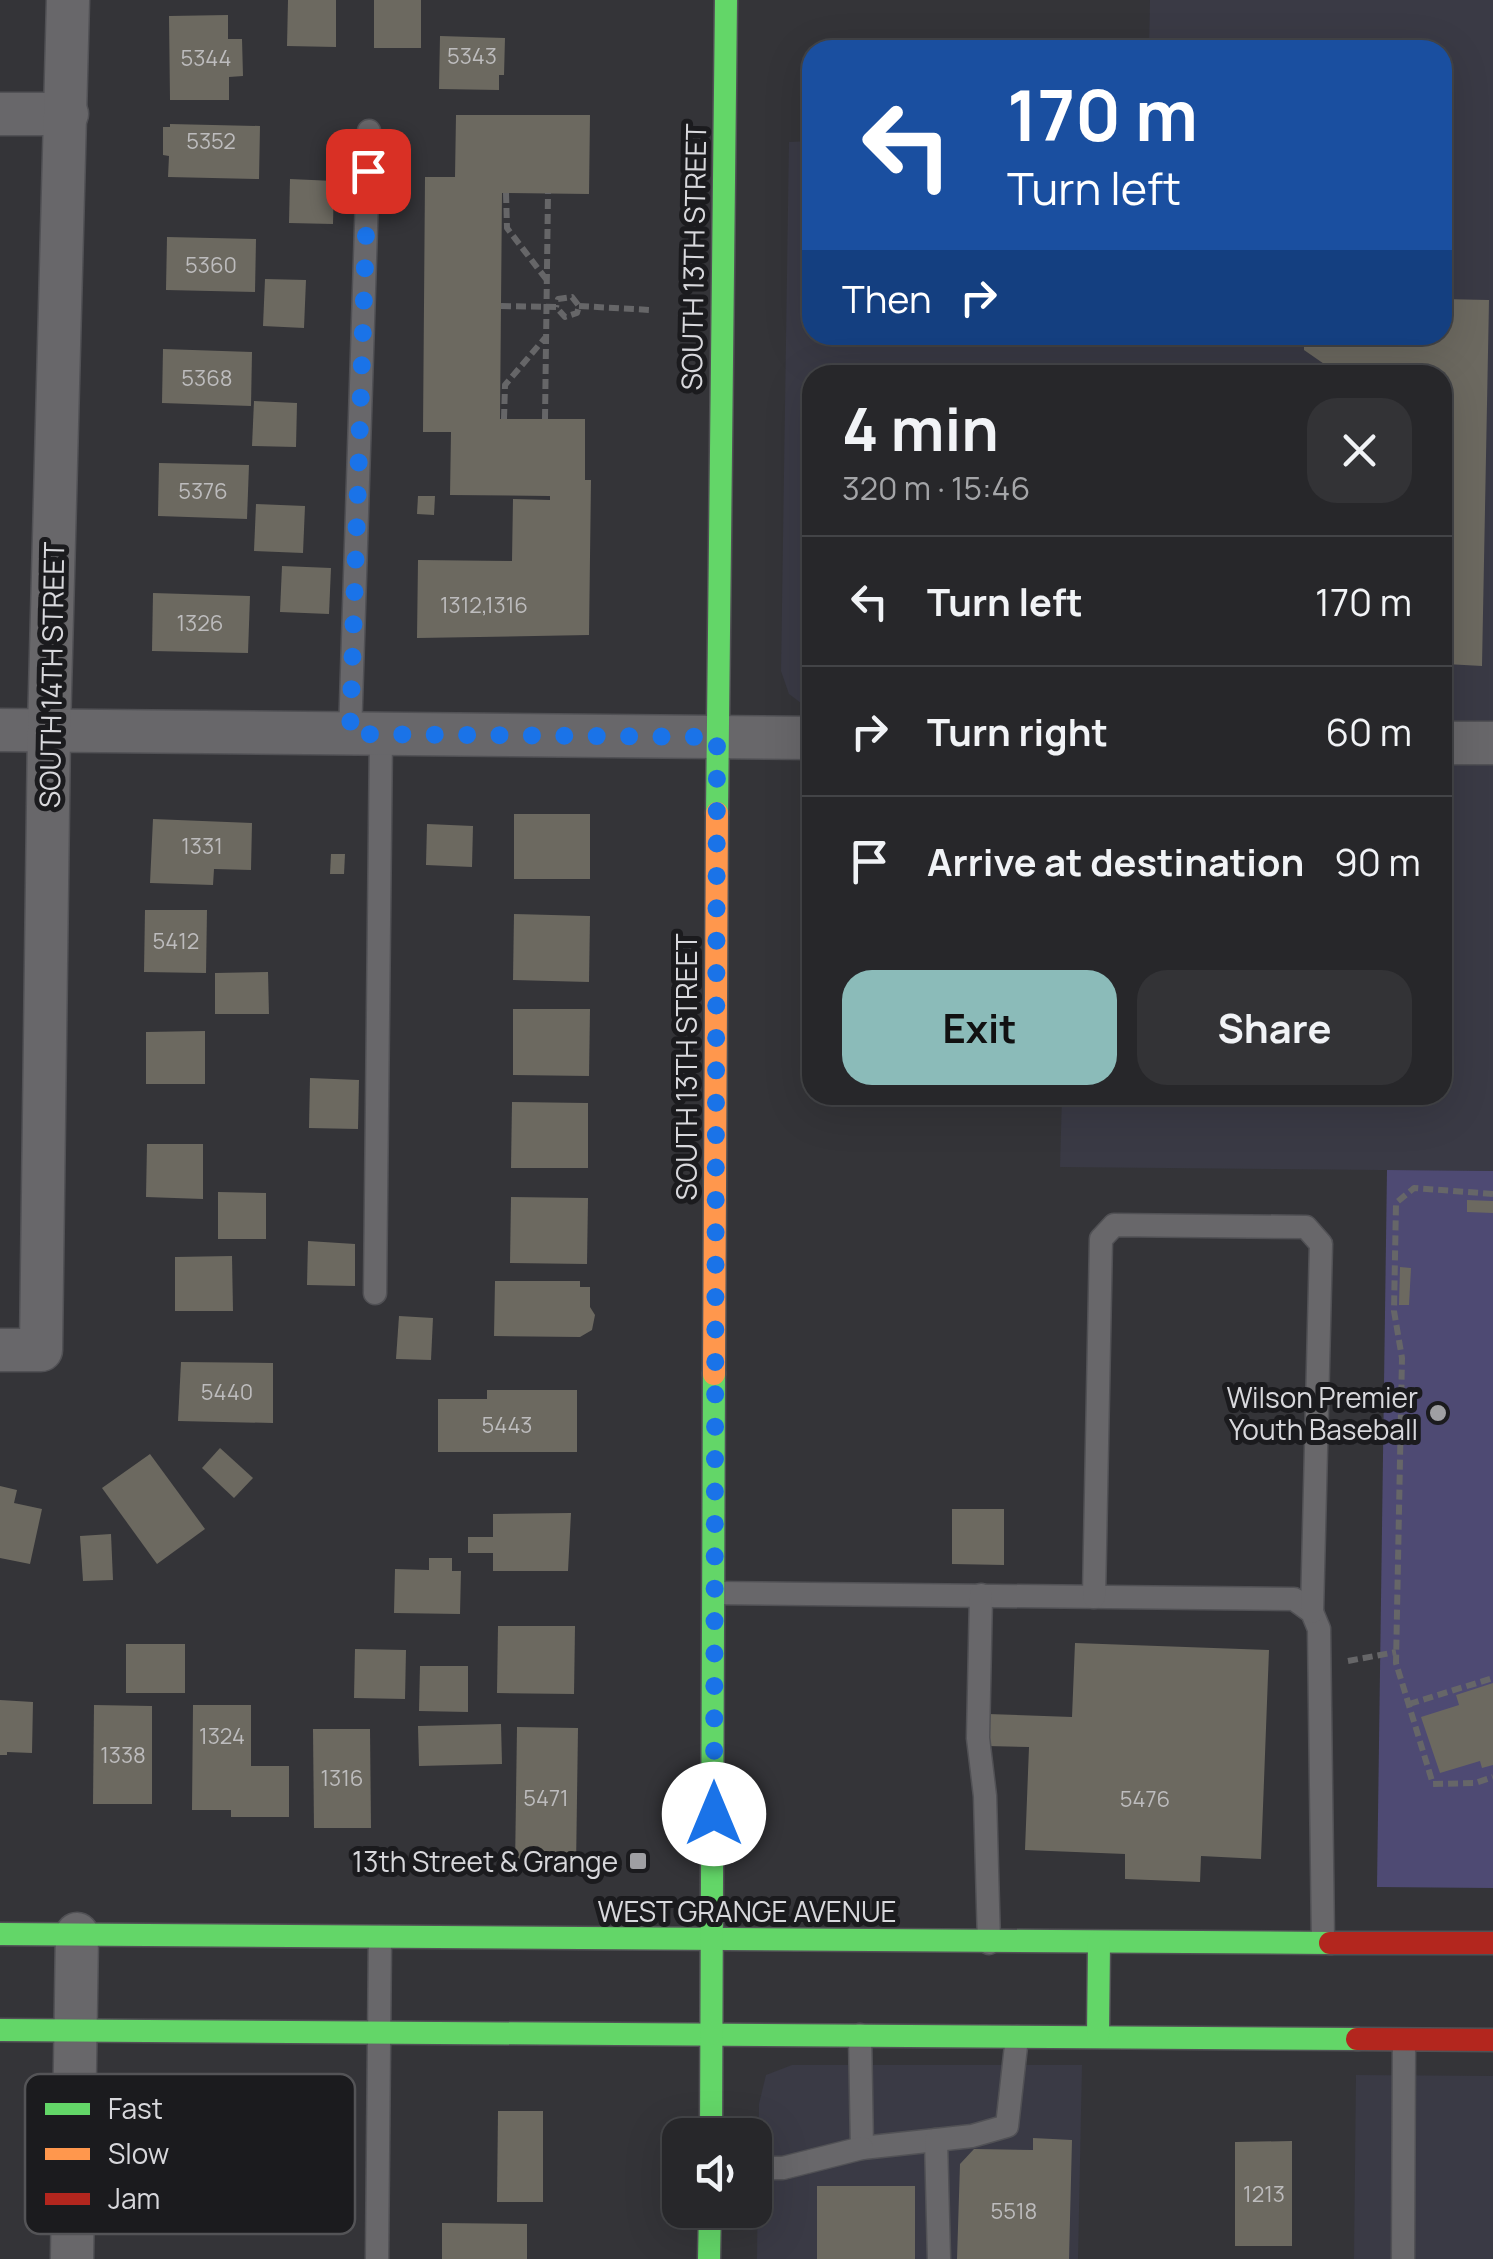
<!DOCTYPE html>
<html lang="en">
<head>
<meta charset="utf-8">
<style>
	body { margin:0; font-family:Manrope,sans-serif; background:#333336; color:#f1f3f6; height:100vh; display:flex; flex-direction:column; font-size:38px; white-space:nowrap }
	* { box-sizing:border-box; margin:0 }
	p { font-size:32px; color:#a4a5a8 }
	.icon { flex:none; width:55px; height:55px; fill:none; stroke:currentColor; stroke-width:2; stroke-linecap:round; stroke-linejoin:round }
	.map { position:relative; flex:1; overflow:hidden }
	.side { position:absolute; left:802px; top:365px; width:650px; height:740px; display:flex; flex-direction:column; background:#27272a; border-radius:30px; box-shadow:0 10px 40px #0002,0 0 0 2px #434447 }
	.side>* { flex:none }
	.banner { position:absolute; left:802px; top:40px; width:650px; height:305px; border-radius:30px; box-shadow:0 10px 40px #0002,0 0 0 2px #434447; background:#1a4fa0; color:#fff; overflow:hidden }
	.tools { position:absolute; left:662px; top:2118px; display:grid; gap:20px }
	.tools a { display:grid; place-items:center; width:110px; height:110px; border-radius:20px; background:#27272a; box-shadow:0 10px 40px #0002,0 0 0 2px #434447; font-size:50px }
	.pin { position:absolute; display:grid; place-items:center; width:85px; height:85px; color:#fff; margin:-42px; border-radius:20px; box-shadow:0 5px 15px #0006 }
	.me { position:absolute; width:110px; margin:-55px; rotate:0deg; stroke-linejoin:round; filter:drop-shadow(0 0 8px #0008) }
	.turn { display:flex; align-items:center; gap:35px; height:210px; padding:0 40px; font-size:45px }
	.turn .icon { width:130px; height:130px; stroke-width:2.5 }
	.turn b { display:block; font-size:70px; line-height:85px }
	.then { display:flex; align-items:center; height:95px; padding:0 40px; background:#0003; gap:20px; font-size:38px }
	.round { display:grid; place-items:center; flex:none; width:105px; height:105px; border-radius:30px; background:#333336 }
	.overview { display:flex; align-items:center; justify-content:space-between; height:170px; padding:0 40px }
	h1 { font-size:60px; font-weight:700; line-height:75px }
	.primary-button { display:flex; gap:20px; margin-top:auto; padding:20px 40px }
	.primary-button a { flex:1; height:115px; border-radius:30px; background:#8bbbb9; color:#111; font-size:40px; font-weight:700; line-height:115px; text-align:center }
	.primary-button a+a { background:#333336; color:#f1f3f6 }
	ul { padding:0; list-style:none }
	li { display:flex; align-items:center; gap:30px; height:130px; padding:0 40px; border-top:2px solid #434447 }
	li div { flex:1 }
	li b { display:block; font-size:38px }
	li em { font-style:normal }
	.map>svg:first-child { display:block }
</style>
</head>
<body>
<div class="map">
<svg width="1493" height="2259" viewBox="0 0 1493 2259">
	<rect width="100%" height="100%" fill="#343438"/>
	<g fill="#3a3a45">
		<path d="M1150,0H1493V1171L1060,1167L1062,1095H1442V375H812V708L805,706L789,694L781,671L789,142L812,141V335H1442V50H1149Z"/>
		<path d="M792,2065H1082L1078,2259H757L759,2104L766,2075Z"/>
		<path d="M1356,2075L1493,2076V2259H1354Z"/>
	</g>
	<path fill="#4e4a73" d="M1387,1170L1493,1171V1888L1377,1887Z"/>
	<g fill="#6c6960">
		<path d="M288,0H336V47L287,46Z"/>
		<rect x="374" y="0" width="47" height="48"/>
		<path d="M228,15V39H242L243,76L229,77V100H170L169,16Z"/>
		<path d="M440,36L505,38L504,75H499V90L439,89Z"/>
		<rect x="949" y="40" width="66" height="10"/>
		<path d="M456,115H590L589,194L502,193L500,419H585V480H591L589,635L417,638L418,560L512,561L513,499L550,500V496L450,495L451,432H423L425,177H455Z"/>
		<path d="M170,124L260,126L259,179L168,177L169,156L163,155V127H170Z"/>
		<path d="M290,179L334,181L333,224L289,223Z"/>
		<path d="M167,237L256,239L255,292L166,290Z"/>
		<path d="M265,279L306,280L304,328L263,326Z"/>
		<path d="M1442,299L1489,300L1482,666L1446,664V649H1442V375H1340L1304,350V335H1442Z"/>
		<path d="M163,349L252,352L251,406L162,403Z"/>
		<path d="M254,401L297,403L296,447L252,446Z"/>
		<path d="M159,463L249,465L247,519L158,516Z"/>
		<path d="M418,496H435L434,515L417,514Z"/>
		<path d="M256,504L305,506L303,553L254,551Z"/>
		<path d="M282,566L331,568L329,614L280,612Z"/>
		<path d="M153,593L250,596L248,653L152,651Z"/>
		<rect x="514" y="814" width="76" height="65"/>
		<path d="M153,819L252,823L251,870L214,869L213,885L150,883Z"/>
		<path d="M427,824L473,826L472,867L426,865Z"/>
		<path d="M331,854H345L344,874H330Z"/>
		<path d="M145,910H207L206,973L144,972Z"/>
		<path d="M514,914L590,916L589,982L513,980Z"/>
		<path d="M268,972L269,1014H215V973Z"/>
		<path d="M513,1009H590L589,1076L513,1075Z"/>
		<path d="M205,1031V1084H146V1032Z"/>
		<path d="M310,1078L359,1080L358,1129L309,1128Z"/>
		<path d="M512,1102L588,1103V1168H511Z"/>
		<path d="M147,1144H203V1199L146,1197Z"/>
		<path d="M218,1192L266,1193V1239H218Z"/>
		<path d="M511,1197L588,1198L587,1264L510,1263Z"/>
		<path d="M1467,1200L1493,1201V1213L1467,1212Z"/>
		<path d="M308,1241L355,1244V1286L307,1285Z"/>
		<path d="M232,1256L233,1311H175V1257Z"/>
		<path d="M1400,1267L1411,1268L1409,1305H1399Z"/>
		<path d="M495,1281H580V1287H590V1307L595,1315L592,1330L580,1337L494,1336Z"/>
		<path d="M399,1316L433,1318L431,1360L396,1359Z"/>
		<path d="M181,1362L273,1363V1423L178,1421Z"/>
		<path d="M487,1390H577V1452H438V1399H487Z"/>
		<path d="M220,1448L253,1478L234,1498L202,1468Z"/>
		<path d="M150,1454L205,1529L157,1564L102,1488Z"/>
		<path d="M0,1486L17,1490L14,1503L42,1509L30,1564L0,1558Z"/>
		<path d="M952,1509H1004V1565L952,1564Z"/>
		<path d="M571,1513L568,1571H493V1553H468V1537H493V1514Z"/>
		<path d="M111,1534L113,1580L83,1581L80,1536Z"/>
		<path d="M429,1558H452V1571H461L460,1614L394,1613L395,1569L429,1570Z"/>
		<path d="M498,1626H575L574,1694L497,1693Z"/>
		<path d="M1075,1643L1269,1650L1261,1859L1201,1856L1200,1882L1125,1879V1854L1025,1850L1029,1747L987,1746L988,1714L1072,1717Z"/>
		<rect x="126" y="1644" width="59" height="49"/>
		<path d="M355,1649L406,1650L405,1699L354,1698Z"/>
		<path d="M420,1666H468V1712L419,1711Z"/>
		<path d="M1493,1683V1765L1482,1768L1480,1761L1440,1773L1421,1717L1459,1705L1456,1695Z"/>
		<path d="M0,1700L33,1702L32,1753L7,1752V1755H0Z"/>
		<path d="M94,1705L152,1706V1804H93Z"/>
		<path d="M193,1705H251V1766H289V1817H231V1810H192Z"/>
		<path d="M501,1724L502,1764L419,1766L418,1726Z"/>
		<path d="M517,1727L578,1728L576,1868H515Z"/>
		<path d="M313,1729H370L371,1828H314Z"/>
		<path d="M498,2111H543V2202H497Z"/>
		<path d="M1033,2138L1072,2140L1069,2259H957L960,2164L974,2149L1033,2150Z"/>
		<path d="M1292,2141V2246H1235V2142Z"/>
		<rect x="817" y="2186" width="98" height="73"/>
		<path d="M442,2223L527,2224V2259H442Z"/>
	</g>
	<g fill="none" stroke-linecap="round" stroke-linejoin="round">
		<defs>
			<g id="lane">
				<path d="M350,735L369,131"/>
				<path d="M375,1293L381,735"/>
				<path d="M715,1593L1294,1599L1312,1612L1319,1629L1323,1941"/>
				<path d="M981,1595L978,1738L985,1796L989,1943"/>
				<path d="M1094,1597L1101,1239L1114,1225L1306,1227L1321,1244L1312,1612"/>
				<path d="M860,2035L862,2148L936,2140"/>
				<path d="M755,2168H783L862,2148"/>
				<path d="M377,2259L380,1937"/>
				<path d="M939,2259L936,2140L972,2136L1007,2126L1017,2037"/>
				<path d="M1403,2259L1404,2040"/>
			</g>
			<g id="street">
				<path d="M0,114H67"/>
				<path d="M0,730L812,738"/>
				<path d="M1442,743H1493"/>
				<path d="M0,1350H41L49,730L68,0"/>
				<path d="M72,2259L77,1934"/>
			</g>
			<g id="fast">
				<path d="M717,813L726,0"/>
				<path d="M0,1934L1330,1943"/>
				<path d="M0,2030L1357,2039"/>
				<path d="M1098,2036L1099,1943"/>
				<path d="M711,2135L714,1374"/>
				<path d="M709,2259L710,2210"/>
			</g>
			<path id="slow" d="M714,1374L717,813"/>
			<g id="jam">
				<path d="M1330,1943H1493"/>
				<path d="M1357,2039L1493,2040"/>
			</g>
		</defs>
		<use href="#lane" stroke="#515155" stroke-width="25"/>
		<use href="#street" stroke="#515155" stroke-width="45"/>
		<use href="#fast" stroke="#515155" stroke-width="25"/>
		<use href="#slow" stroke="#515155" stroke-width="25"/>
		<use href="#jam" stroke="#515155" stroke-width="25"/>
		<g stroke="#666668" stroke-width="6" stroke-dasharray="10 5" stroke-linecap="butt">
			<path d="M506,193L507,228L546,279"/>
			<path d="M501,306L556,307L565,317L577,313L579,306L572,297L558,299L556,307"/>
			<path d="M579,306L651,310"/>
			<path d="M504,419L505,385L545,338"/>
			<path d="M545,419L548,193"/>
			<path d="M1493,1194L1414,1188L1396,1203L1394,1311L1402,1358L1396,1663L1433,1784L1475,1783L1493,1777"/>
			<path d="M1348,1661L1396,1652"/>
			<path d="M1409,1704L1493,1678"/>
		</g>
		<use href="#lane" stroke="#68676a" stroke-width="22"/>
		<use href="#street" stroke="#68676a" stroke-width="42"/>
		<use href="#fast" stroke="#63d668" stroke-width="22"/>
		<use href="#slow" stroke="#ff974d" stroke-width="22"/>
		<use href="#jam" stroke="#b3261e" stroke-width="22"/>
	</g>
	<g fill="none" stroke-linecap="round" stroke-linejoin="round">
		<path stroke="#1a73e8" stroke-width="18" stroke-dasharray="0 32.4" d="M368,171L350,734L717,737L714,1814"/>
	</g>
	<g fill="#9f9fa3" stroke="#1b1b1e" stroke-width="4">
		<circle cx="1438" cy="1413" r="10"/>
		<rect x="628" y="1851" width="20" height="20" rx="5"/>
	</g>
	<g text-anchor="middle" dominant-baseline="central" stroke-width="10" stroke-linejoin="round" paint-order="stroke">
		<g font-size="22" fill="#bdbcbd">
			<text x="472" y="56">5343</text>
			<text x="206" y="58">5344</text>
			<text x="211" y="141">5352</text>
			<text x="211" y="265">5360</text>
			<text x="207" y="378">5368</text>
			<text x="203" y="491">5376</text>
			<text x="484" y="605">1312,1316</text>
			<text x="200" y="623">1326</text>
			<text x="202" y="846">1331</text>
			<text x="176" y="941">5412</text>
			<text x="227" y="1392">5440</text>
			<text x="507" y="1425">5443</text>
			<text x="222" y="1736">1324</text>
			<text x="123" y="1755">1338</text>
			<text x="342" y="1778">1316</text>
			<text x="546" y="1798">5471</text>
			<text x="1145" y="1799">5476</text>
			<text x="1264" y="2194">1213</text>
			<text x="1014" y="2211">5518</text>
		</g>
		<g font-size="28" fill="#d8d8dc" stroke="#1b1b1e">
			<text transform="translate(693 257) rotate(-89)">SOUTH 13TH STREET</text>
			<text transform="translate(51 675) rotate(-89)">SOUTH 14TH STREET</text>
			<text transform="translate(686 1067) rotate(-90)">SOUTH 13TH STREET</text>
			<text x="747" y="1911">WEST GRANGE AVENUE</text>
		</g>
		<g font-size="28" fill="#d8d8dc" stroke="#1b1b1e" text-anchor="end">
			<text x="1418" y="1397">Wilson Premier<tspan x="1418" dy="32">Youth Baseball</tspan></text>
			<text x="618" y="1861">13th Street &amp; Grange</text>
		</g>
	</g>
	<rect x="25" y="2074" width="330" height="160" rx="15" fill="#1b1b1e" stroke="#545457" stroke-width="2.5"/>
	<rect x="45" y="2103" width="45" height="12" fill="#63d668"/>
	<rect x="45" y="2148" width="45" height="12" fill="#ff974d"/>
	<rect x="45" y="2193" width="45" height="12" fill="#b3261e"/>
	<g font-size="28" fill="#d8d8dc">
		<text x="108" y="2119">Fast</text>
		<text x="108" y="2164">Slow</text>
		<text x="108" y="2209">Jam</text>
	</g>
</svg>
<div class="tools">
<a><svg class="icon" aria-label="sound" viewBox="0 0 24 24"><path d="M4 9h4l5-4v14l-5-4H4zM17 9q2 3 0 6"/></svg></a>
</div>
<div class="pin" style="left:368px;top:171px;background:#d93025"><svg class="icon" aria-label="arrive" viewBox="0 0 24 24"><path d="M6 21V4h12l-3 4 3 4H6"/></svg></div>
<svg class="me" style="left:714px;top:1814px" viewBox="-20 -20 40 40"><circle r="19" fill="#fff"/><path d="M0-13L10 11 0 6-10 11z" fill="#1a73e8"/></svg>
<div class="banner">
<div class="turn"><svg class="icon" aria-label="left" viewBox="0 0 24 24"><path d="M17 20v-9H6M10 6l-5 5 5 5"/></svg><div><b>170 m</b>Turn left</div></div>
<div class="then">Then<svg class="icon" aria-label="right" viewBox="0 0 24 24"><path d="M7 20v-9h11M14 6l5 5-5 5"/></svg></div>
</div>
<section class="side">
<div class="overview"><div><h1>4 min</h1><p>320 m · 15:46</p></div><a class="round"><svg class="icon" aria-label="close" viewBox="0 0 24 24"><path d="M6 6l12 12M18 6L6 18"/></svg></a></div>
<ul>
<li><svg class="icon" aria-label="left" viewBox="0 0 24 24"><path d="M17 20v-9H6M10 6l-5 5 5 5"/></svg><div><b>Turn left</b></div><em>170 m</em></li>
<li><svg class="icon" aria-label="right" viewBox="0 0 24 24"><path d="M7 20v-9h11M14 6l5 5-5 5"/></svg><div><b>Turn right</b></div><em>60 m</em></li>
<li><svg class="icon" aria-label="arrive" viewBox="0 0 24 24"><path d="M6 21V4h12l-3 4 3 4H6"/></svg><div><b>Arrive at destination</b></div><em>90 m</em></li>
</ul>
<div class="primary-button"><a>Exit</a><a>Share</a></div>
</section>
</div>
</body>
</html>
